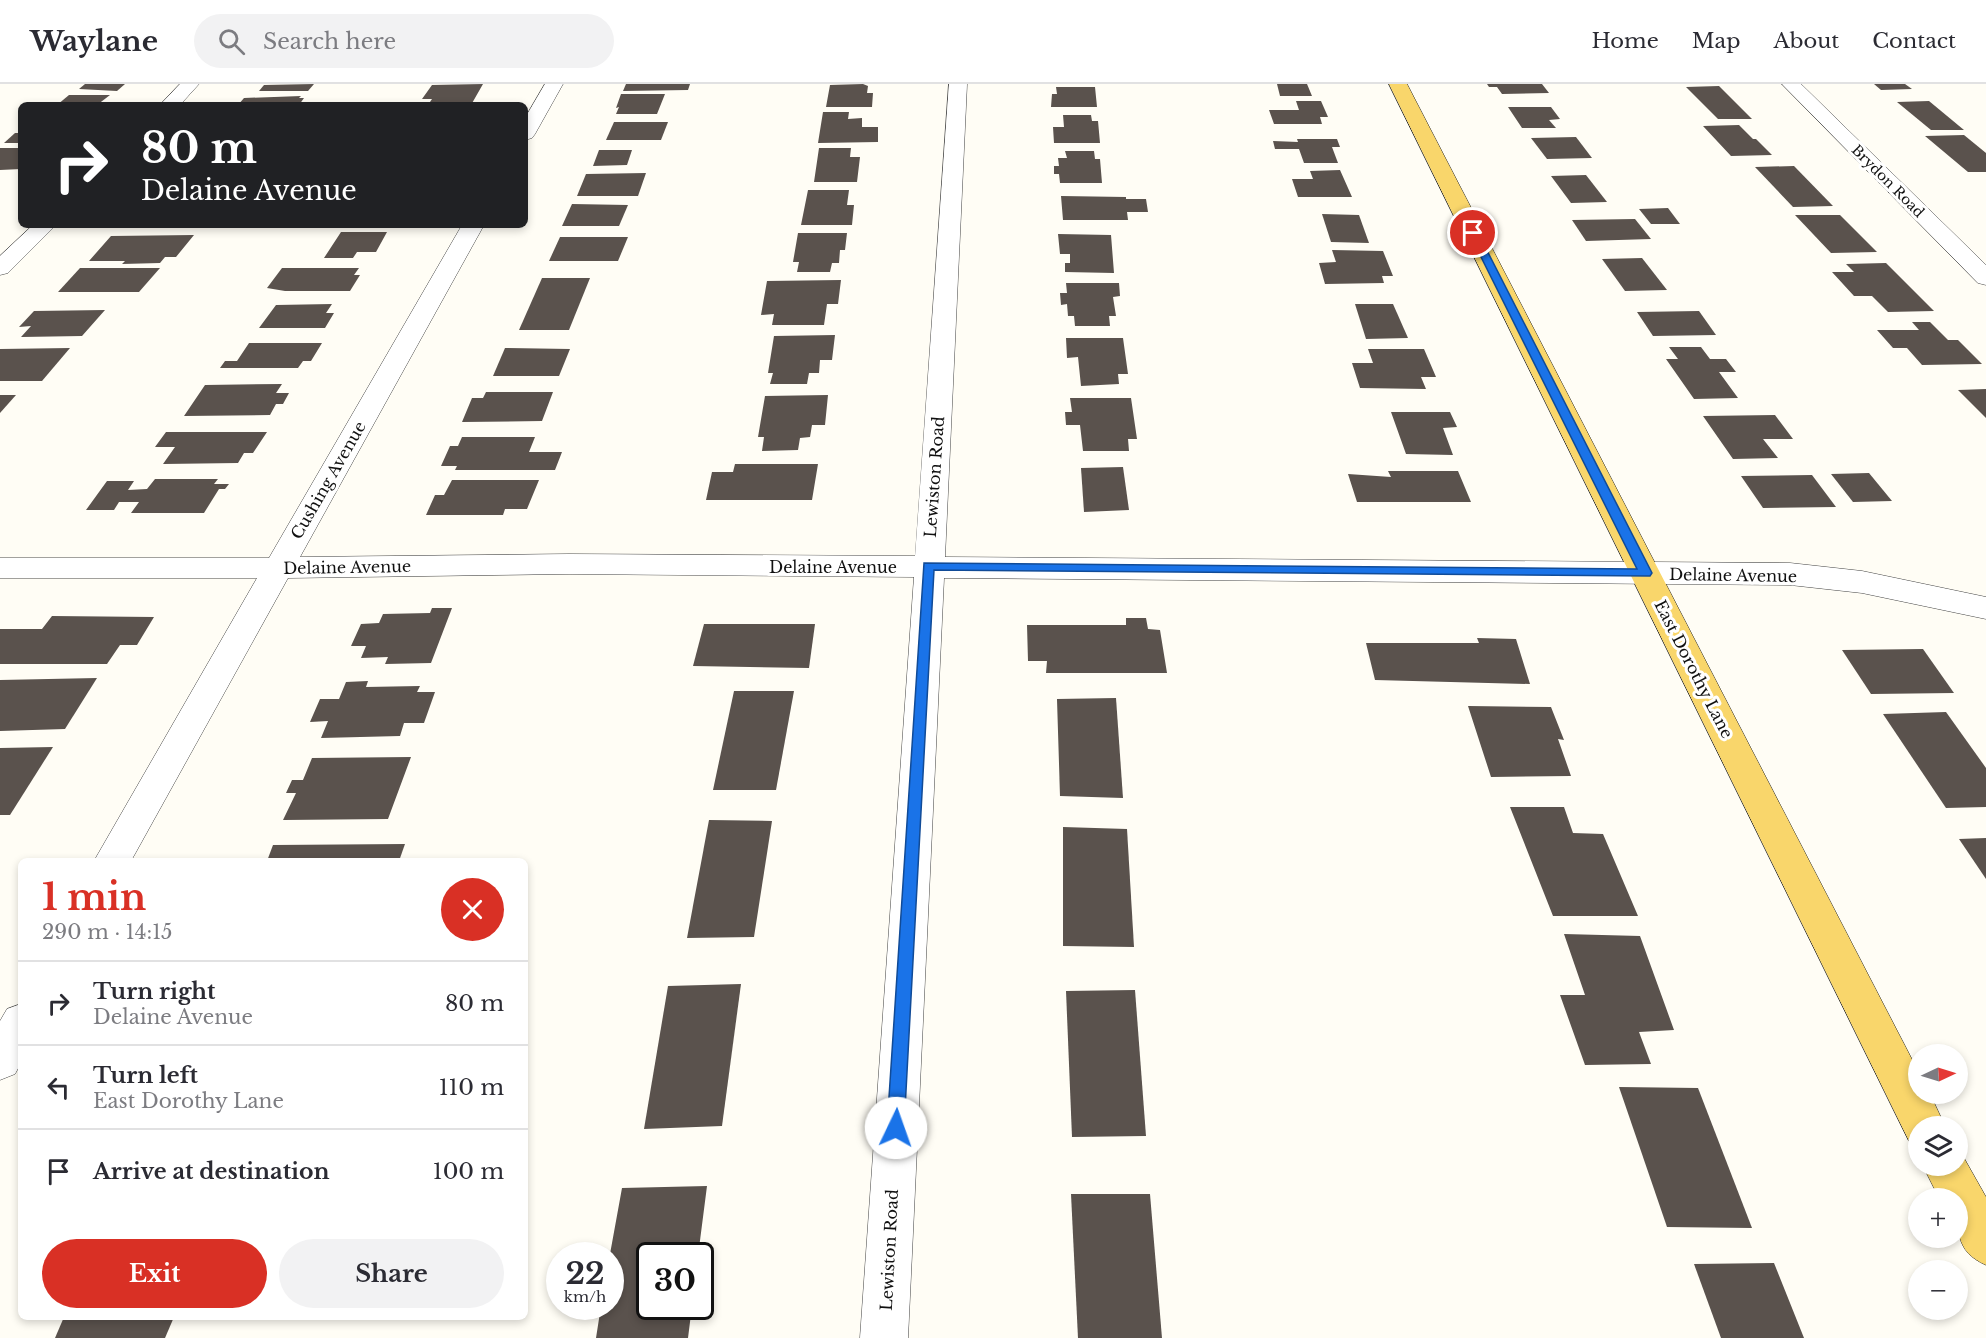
<!DOCTYPE html>
<html lang="en">
<head>
<meta charset="utf-8">
<style>
	body { margin:0; font-family:"Libre Baskerville",serif; background:#f2f2f3; color:#2b2b33; height:100vh; display:flex; flex-direction:column; font-size:22px; white-space:nowrap }
	* { box-sizing:border-box; margin:0 }
	p { font-size:20px; color:#7c7c81 }
	.icon { flex:none; width:33px; height:33px; fill:none; stroke:currentColor; stroke-width:2; stroke-linecap:round; stroke-linejoin:round }
	.map { position:relative; flex:1; overflow:hidden }
	.details { position:absolute; left:18px; top:774px; width:510px; height:462px; display:flex; flex-direction:column; background:#fff; border-radius:9px; box-shadow:0 3px 9px #0003 }
	.details>* { flex:none }
	.guide { position:absolute; left:18px; top:18px; width:510px; height:126px; border-radius:9px; box-shadow:0 3px 9px #0003; background:#202124; color:#fff; overflow:hidden }
	.needle { width:39px; rotate:86deg }
	.buttons { position:absolute; left:1908px; top:960px; display:grid; gap:12px }
	.buttons a { display:grid; place-items:center; width:60px; height:60px; border-radius:50%; background:#fff; box-shadow:0 3px 9px #0003; font-size:30px }
	.speed { position:absolute; left:546px; top:1158px; display:flex; gap:12px; font-size:30px; font-weight:700; text-align:center }
	.speed>* { display:grid; place-content:center; width:78px; height:78px; border-radius:50%; background:#fff; box-shadow:0 3px 9px #0003; line-height:1 }
	.speed small { font-size:15px; font-weight:400 }
	.speed .limit { border:3px solid #111; border-radius:9px; background:#fff; color:#111 }
	.pin { position:absolute; display:grid; place-items:center; width:51px; height:51px; color:#fff; margin:-26px; border:3px solid #fff; border-radius:50%; box-shadow:0 2px 6px #0007 }
	.me { position:absolute; width:66px; margin:-33px; rotate:3deg; stroke-linejoin:round; filter:drop-shadow(0 0 4px #0008) }
	.turn { display:flex; align-items:center; gap:21px; height:126px; padding:0 24px; font-size:27px }
	.turn .icon { width:78px; height:78px; stroke-width:2.5 }
	.turn b { display:block; font-size:42px; line-height:51px }
	.round { display:grid; place-items:center; flex:none; width:63px; height:63px; border-radius:32px; background:#f2f2f3 }
	.headline { display:flex; align-items:center; justify-content:space-between; height:102px; padding:0 24px }
	h1 { font-size:36px; font-weight:800; line-height:45px; color:#d93025 }
	.primary-button { display:flex; gap:12px; margin-top:auto; padding:12px 24px }
	.primary-button a { flex:1; height:69px; border-radius:36px; background:#d93025; color:#fff; font-size:24px; font-weight:800; line-height:69px; text-align:center }
	.primary-button a+a { background:#f2f2f3; color:#2b2b33 }
	ul { padding:0; list-style:none }
	li { display:flex; align-items:center; gap:18px; height:84px; padding:0 24px; border-top:2px solid #e1e1e2 }
	li div { flex:1 }
	li b { display:block; font-size:22px }
	li em { font-style:normal }
	header { display:flex; align-items:center; gap:36px; box-sizing:border-box; height:84px; padding:0 30px; background:#fff; border-bottom:2px solid #e1e1e2 }
	header strong { font-size:28px }
	nav { display:flex; gap:33px; margin-inline-start:auto; font-size:21px }
	.search { width:420px; height:54px; background:#f2f2f3; display:flex; align-items:center; gap:15px; box-sizing:border-box; padding:0 21px; border-radius:33px; color:#7c7c81; font-size:22px }
	.map>svg:first-child { display:block }
</style>
</head>
<body>
<header>
<strong>Waylane</strong>
<div class="search"><svg class="icon" aria-label="search" viewBox="0 0 24 24"><circle cx="10" cy="10" r="6"/><path d="M15 15l6 6"/></svg>Search here</div>
<nav><a>Home</a><a>Map</a><a>About</a><a>Contact</a></nav>
</header>
<div class="map">
<svg width="1986" height="1254" viewBox="0 0 1986 1254">
	<rect width="100%" height="100%" fill="#fffdf5"/>
	<g fill="#5a524d">
		<path d="M85,0H125L117,7L79,5Z"/>
		<path d="M314,0L308,7H259L264,1Z"/>
		<path d="M483,0L471,21H428L432,15H422L432,1Z"/>
		<path d="M626,0H690L688,6L623,7Z"/>
		<path d="M863,0L868,2L867,9H873L872,23H826L830,1Z"/>
		<path d="M1277,0H1307L1312,12H1280Z"/>
		<path d="M1487,0H1542L1549,9L1502,10L1497,3H1489Z"/>
		<path d="M1874,0H1905L1912,5L1881,6Z"/>
		<path d="M1719,2L1752,35H1718L1686,3Z"/>
		<path d="M1056,3H1095L1097,23H1051L1052,10H1057Z"/>
		<path d="M621,10H665L657,30H616L619,23L616,24Z"/>
		<path d="M69,11H110L97,21H57Z"/>
		<path d="M301,12L299,14H304L299,21H238L244,14Z"/>
		<path d="M1296,17H1321L1328,33H1320L1322,40H1274L1269,26H1299Z"/>
		<path d="M1929,17L1964,46H1931L1897,18Z"/>
		<path d="M1508,23H1551L1560,35L1549,36L1556,44H1522Z"/>
		<path d="M823,28H849L848,35L862,34V43H878V58L818,59Z"/>
		<path d="M1063,31H1091L1092,37H1098L1100,59H1054L1053,43H1064Z"/>
		<path d="M614,38H668L661,56H606Z"/>
		<path d="M1739,41L1753,55H1756L1772,71L1731,72L1703,42Z"/>
		<path d="M15,49H21V59H4Z"/>
		<path d="M1964,51L1986,69V88H1968L1925,52Z"/>
		<path d="M1576,53L1592,74L1547,75L1531,54Z"/>
		<path d="M1297,55H1337L1340,63H1332L1338,79H1304L1299,65H1275L1273,57L1298,58Z"/>
		<path d="M0,64H21V85L0,86Z"/>
		<path d="M819,64H851L850,73H860L857,98H814Z"/>
		<path d="M599,66H632L627,81L593,82Z"/>
		<path d="M1065,67H1094L1095,75H1100L1102,99H1060L1059,90H1054V82H1059L1058,74H1067Z"/>
		<path d="M1794,82L1833,122L1793,123L1755,83Z"/>
		<path d="M1340,86L1352,113H1298L1292,95H1313L1310,87Z"/>
		<path d="M646,89L638,112H577L586,90Z"/>
		<path d="M1586,91L1607,118L1571,119L1551,92Z"/>
		<path d="M808,106H849L847,121H854L852,141H801Z"/>
		<path d="M1061,112L1126,113V115H1146L1148,128H1127L1128,136H1063Z"/>
		<path d="M572,120L628,121L619,142H562Z"/>
		<path d="M1668,124L1680,140H1651L1639,125Z"/>
		<path d="M1322,130L1359,131L1369,159L1331,158Z"/>
		<path d="M1795,131H1840L1877,168L1831,169Z"/>
		<path d="M1635,135L1651,155L1586,157L1572,136Z"/>
		<path d="M341,148H387L376,168H357L353,174H324Z"/>
		<path d="M798,149H847L845,166H840L839,179H832L830,188H797L799,178H793Z"/>
		<path d="M1058,150L1111,151L1114,189L1065,188V179H1070V170H1060Z"/>
		<path d="M194,151L176,173H165L160,179L122,180L125,177H89L111,152Z"/>
		<path d="M560,153H628L618,177H549Z"/>
		<path d="M1332,166L1383,167L1393,192H1382L1384,199L1325,200L1319,179L1336,178Z"/>
		<path d="M1642,174L1667,206L1625,207L1602,175Z"/>
		<path d="M1886,179L1934,227L1888,228L1872,212H1854L1832,188H1854L1846,180Z"/>
		<path d="M80,184H160L139,208H58Z"/>
		<path d="M282,184H359L354,191H360L350,207H285L267,204Z"/>
		<path d="M542,194H590L569,246H519Z"/>
		<path d="M841,196L838,220H827L824,241H772L774,230L761,231L767,197Z"/>
		<path d="M1066,199H1119L1120,212L1113,213L1116,232H1109L1110,242H1075L1074,232H1068L1067,220L1061,221L1060,209H1067Z"/>
		<path d="M332,220L326,229H334L325,244H259L276,221Z"/>
		<path d="M1355,220H1393L1408,254L1366,255Z"/>
		<path d="M105,226L82,252L21,253L31,242L19,243L34,227Z"/>
		<path d="M1699,227L1716,251L1653,252L1637,228Z"/>
		<path d="M1912,238H1930L1948,256H1958L1982,280L1922,281L1907,264H1893L1877,246H1919Z"/>
		<path d="M835,251L832,276H820L819,289H809L807,300H770L773,289H768L774,252Z"/>
		<path d="M1066,254H1123L1128,290H1118L1119,300L1081,302L1078,273L1067,274Z"/>
		<path d="M249,259H322L311,277H303L298,284H220L225,277H237Z"/>
		<path d="M1669,263H1701L1710,275H1726L1736,288H1719L1738,314L1694,315L1666,275H1678Z"/>
		<path d="M70,264L42,297H0V265Z"/>
		<path d="M505,264L570,265L559,292H493Z"/>
		<path d="M1368,265H1424L1436,293H1421L1426,305L1360,304L1352,279H1373Z"/>
		<path d="M282,300L276,309H289L283,320H276L270,331L184,332L205,301Z"/>
		<path d="M1986,305V334L1958,306Z"/>
		<path d="M486,308H553L542,337L462,338L472,314H483Z"/>
		<path d="M0,311H16L0,329Z"/>
		<path d="M828,311L825,341H812L810,353L800,354L798,366L762,367L764,353H758L765,312Z"/>
		<path d="M1070,314H1131L1137,355H1128L1129,367H1083L1080,341H1066L1065,328H1072Z"/>
		<path d="M1391,328H1450L1457,343L1443,344L1453,371L1406,370Z"/>
		<path d="M1775,331L1793,355H1763L1778,374L1733,375L1703,332Z"/>
		<path d="M166,348H267L253,369H244L238,379L163,380L175,363H155Z"/>
		<path d="M462,353H535L529,368H562L555,386H455L457,382H441L450,362H458Z"/>
		<path d="M735,380H818L812,416H706L712,388H733Z"/>
		<path d="M1123,383L1129,426L1084,428L1081,384Z"/>
		<path d="M1388,387H1458L1471,418H1357L1348,390L1391,393Z"/>
		<path d="M1869,389L1892,417L1853,418L1831,390Z"/>
		<path d="M1812,391L1836,423L1763,424L1741,392Z"/>
		<path d="M155,395H218L214,400H229L225,405H219L204,429H131L139,418H119L114,426H86L107,397H134L128,406L147,405Z"/>
		<path d="M452,396H539L527,425H505L503,431H426L435,411H444Z"/>
		<path d="M432,524H452L431,579L385,580L388,573L361,574L366,562H351L361,540L379,539L383,530L430,529Z"/>
		<path d="M52,532L154,533L137,561H120L107,580H0V545H42Z"/>
		<path d="M1126,534H1146L1148,545L1160,546L1167,589H1046L1047,577H1028L1027,541H1126Z"/>
		<path d="M704,540H815L809,584L693,582Z"/>
		<path d="M1477,554L1516,555L1530,600L1375,596L1366,559H1479Z"/>
		<path d="M1923,565L1954,609L1871,610L1842,566Z"/>
		<path d="M97,594L65,645L0,647V596Z"/>
		<path d="M368,597L366,603L420,602L417,608H435L424,639H404L400,652L321,654L328,637L310,638L320,615H339L346,598Z"/>
		<path d="M734,607H794L776,706H713Z"/>
		<path d="M1116,614L1123,714L1060,712L1057,615Z"/>
		<path d="M1468,622L1551,623L1564,656L1558,655L1571,692L1491,693Z"/>
		<path d="M1946,628L1986,684V723L1946,724L1883,630Z"/>
		<path d="M53,663L10,731H0V664Z"/>
		<path d="M411,673L388,735L283,736L296,709H286L292,696H303L312,674Z"/>
		<path d="M1510,723H1564L1573,749L1603,750L1638,832H1553Z"/>
		<path d="M709,736L772,737L754,853L687,854Z"/>
		<path d="M1063,743L1127,745L1134,863L1063,862Z"/>
		<path d="M1986,754V795L1959,755Z"/>
		<path d="M405,760L399,777H267L273,761Z"/>
		<path d="M1564,850L1640,852L1674,946L1639,948L1651,980L1585,981L1560,911H1585Z"/>
		<path d="M741,900L722,1042L644,1045L668,902Z"/>
		<path d="M1135,906L1146,1052L1072,1053L1066,907Z"/>
		<path d="M1619,1003L1698,1004L1752,1144L1667,1143Z"/>
		<path d="M707,1102L698,1172H650V1222H692L688,1254H596L601,1222H610V1170L622,1104Z"/>
		<path d="M1071,1110H1150L1162,1254H1078Z"/>
		<path d="M1774,1179L1804,1254H1721L1694,1180Z"/>
		<path d="M64,1233H174L165,1254H55Z"/>
	</g>
	<g fill="none" stroke-linecap="round" stroke-linejoin="round">
		<defs>
			<g id="minor">
				<path d="M180,0H199L180,21H160Z"/>
				<path d="M545,0H563L535,50L532,54L525,56V34Z"/>
				<path d="M949,0H967L945,473L1790,479L1862,487L1986,513V535L1862,509L1790,501L944,494L908,1254H860L914,493L569,490L288,494L131,777H94L257,494H0V474H269L462,141H484L300,473L569,470L915,472Z"/>
				<path d="M1782,0H1801L1986,181V201L1978,199Z"/>
				<path d="M33,141H56L8,189L0,191V172Z"/>
				<path d="M21,920V979L15,990L0,996V937L7,925Z"/>
			</g>
			<g id="major">
				<path d="M1389,0H1407L1918,987V1010H1930L1945,1042H1918V1061L1909,1057Z"/>
				<path d="M1958,1065L1960,1067L1986,1113V1181C1954,1167 1958,1145 1958,1114H1939L1923,1082H1958Z"/>
			</g>
		</defs>
		<use href="#minor" stroke="#444" stroke-width="1"/>
		<use href="#major" stroke="#222" stroke-width="1"/>
		<use href="#minor" fill="#fff" fill-rule="evenodd"/>
		<use href="#major" fill="#f9d66b" fill-rule="evenodd"/>
	</g>
	<path fill="#1a73e8" stroke="#114b97" stroke-width="1.5" d="M1470,147L1478,149L1652,489L1650,492L934,486L904,1044L902,1050L896,1052L889,1050L887,1044L924,479L1637,485L1469,149Z"/>
	<g text-anchor="middle" dominant-baseline="central" stroke-width="6" stroke-linejoin="round" paint-order="stroke">
		<g font-size="14" fill="#111" stroke="#fff">
			<text transform="translate(1888 97) rotate(45)">Brydon Road</text>
		</g>
		<g font-size="16" fill="#111" stroke="#fff">
			<text transform="translate(934 393) rotate(-86)">Lewiston Road</text>
			<text transform="translate(328 396) rotate(-60)">Cushing Avenue</text>
			<text transform="translate(347 483) rotate(-1)">Delaine Avenue</text>
			<text x="833" y="483">Delaine Avenue</text>
			<text transform="translate(1733 491) rotate(1)">Delaine Avenue</text>
			<text transform="translate(1694 585) rotate(63)">East Dorothy Lane</text>
			<text transform="translate(889 1166) rotate(-87)">Lewiston Road</text>
		</g>
	</g>
</svg>
<div class="buttons">
<a><svg class="needle" viewBox="-14 -14 28 28"><path d="M0-13l5 13h-10z" fill="#e53935"/><path d="M0 13l5-13h-10z" fill="#7c7c81"/></svg></a>
<a><svg class="icon" aria-label="layers" viewBox="0 0 24 24"><path d="M12 4l9 5-9 5-9-5zM3 14l9 5 9-5"/></svg></a>
<a>+</a>
<a>−</a>
</div>
<div class="speed"><div>22<small>km/h</small></div><div class="limit">30</div></div>
<div class="pin" style="left:1473px;top:149px;background:#d93025"><svg class="icon" aria-label="arrive" viewBox="0 0 24 24"><path d="M6 21V4h12l-3 4 3 4H6"/></svg></div>
<svg class="me" style="left:896px;top:1044px" viewBox="-20 -20 40 40"><circle r="19" fill="#fff"/><path d="M0-13L10 11 0 6-10 11z" fill="#1a73e8"/></svg>
<div class="guide">
<div class="turn"><svg class="icon" aria-label="right" viewBox="0 0 24 24"><path d="M7 20v-9h11M14 6l5 5-5 5"/></svg><div><b>80 m</b>Delaine Avenue</div></div>
</div>
<section class="details">
<div class="headline"><div><h1>1 min</h1><p>290 m · 14:15</p></div><a class="round" style="background:#d93025;color:#fff"><svg class="icon" aria-label="close" viewBox="0 0 24 24"><path d="M6 6l12 12M18 6L6 18"/></svg></a></div>
<ul>
<li><svg class="icon" aria-label="right" viewBox="0 0 24 24"><path d="M7 20v-9h11M14 6l5 5-5 5"/></svg><div><b>Turn right</b><p>Delaine Avenue</p></div><em>80 m</em></li>
<li><svg class="icon" aria-label="left" viewBox="0 0 24 24"><path d="M17 20v-9H6M10 6l-5 5 5 5"/></svg><div><b>Turn left</b><p>East Dorothy Lane</p></div><em>110 m</em></li>
<li><svg class="icon" aria-label="arrive" viewBox="0 0 24 24"><path d="M6 21V4h12l-3 4 3 4H6"/></svg><div><b>Arrive at destination</b></div><em>100 m</em></li>
</ul>
<div class="primary-button"><a>Exit</a><a>Share</a></div>
</section>
</div>
</body>
</html>
